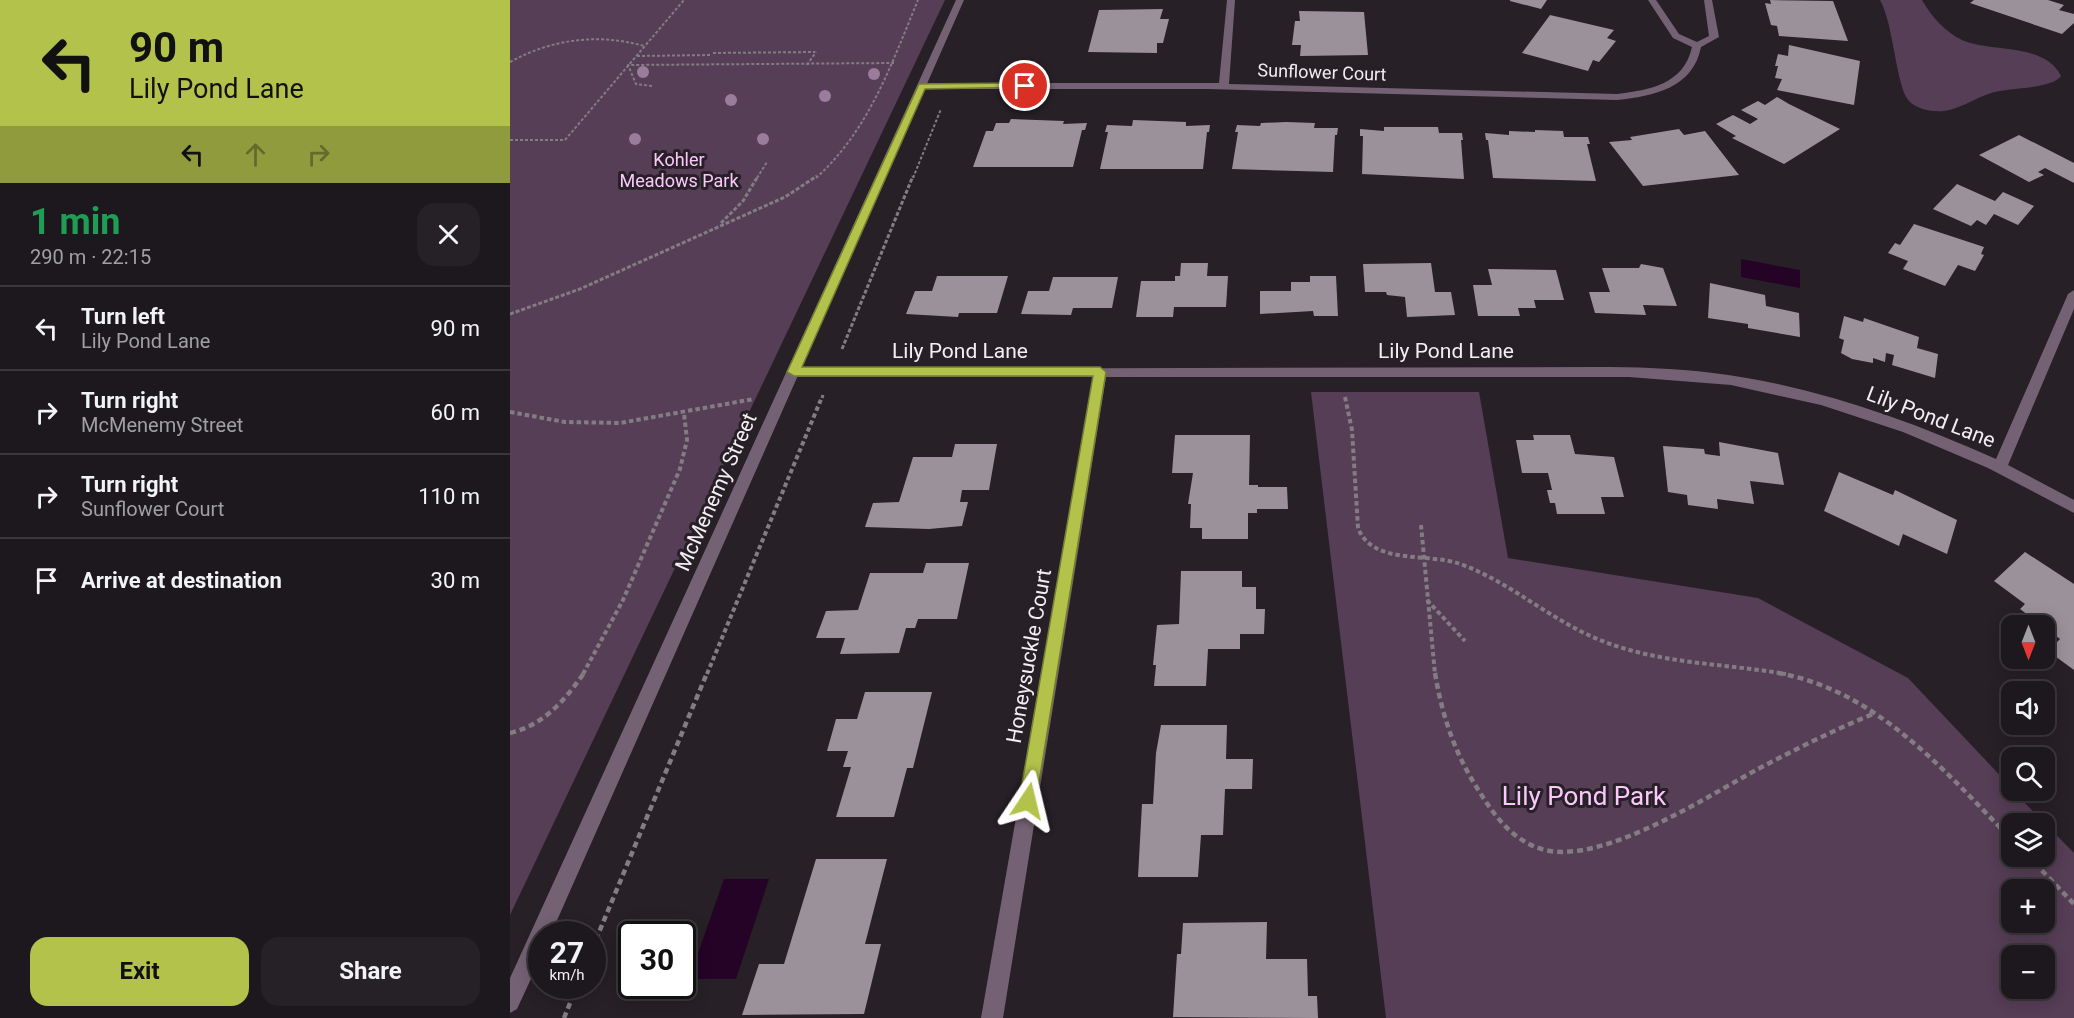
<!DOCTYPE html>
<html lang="en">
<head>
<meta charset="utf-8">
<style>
	body { margin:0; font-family:Roboto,sans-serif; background:#252126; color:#f1f3f6; height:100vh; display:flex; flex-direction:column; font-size:22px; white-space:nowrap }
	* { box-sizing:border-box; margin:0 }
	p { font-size:20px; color:#a0a0a4 }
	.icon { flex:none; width:33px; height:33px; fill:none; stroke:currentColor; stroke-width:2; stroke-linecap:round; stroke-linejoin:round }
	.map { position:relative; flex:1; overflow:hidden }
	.sheet { display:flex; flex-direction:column; background:#1d181d; width:510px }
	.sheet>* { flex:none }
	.top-card { background:#b3c24b; color:#111; overflow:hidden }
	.needle { width:39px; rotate:180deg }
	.controls { position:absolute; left:1491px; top:615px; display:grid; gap:12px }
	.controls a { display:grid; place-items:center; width:54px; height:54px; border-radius:12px; background:#1d181d; box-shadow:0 3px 15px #0003,0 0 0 2px #3b373b; font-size:30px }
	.speed { position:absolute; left:18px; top:921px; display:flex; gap:12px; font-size:30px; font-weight:700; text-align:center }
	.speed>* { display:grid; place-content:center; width:78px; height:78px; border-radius:50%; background:#1d181d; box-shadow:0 3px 15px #0003,0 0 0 2px #3b373b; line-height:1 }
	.speed small { font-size:15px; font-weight:400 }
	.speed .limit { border:3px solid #111; border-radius:9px; background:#fff; color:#111 }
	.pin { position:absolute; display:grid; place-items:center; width:51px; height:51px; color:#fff; margin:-26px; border:3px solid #fff; border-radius:50%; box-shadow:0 2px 6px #0007 }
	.me { position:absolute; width:66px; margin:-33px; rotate:10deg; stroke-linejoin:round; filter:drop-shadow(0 0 4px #0008) }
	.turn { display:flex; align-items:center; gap:21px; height:126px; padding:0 30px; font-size:27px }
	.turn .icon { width:78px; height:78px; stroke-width:2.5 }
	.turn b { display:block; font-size:42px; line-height:51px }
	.lanes { display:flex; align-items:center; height:57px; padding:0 30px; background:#0003; justify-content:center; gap:30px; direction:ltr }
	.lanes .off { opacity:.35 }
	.round { display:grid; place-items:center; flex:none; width:63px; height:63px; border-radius:18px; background:#252126 }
	.headline { display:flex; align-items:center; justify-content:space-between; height:102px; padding:0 30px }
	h1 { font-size:36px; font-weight:700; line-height:45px; color:#1e9e55 }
	.action { display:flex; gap:12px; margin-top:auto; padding:12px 30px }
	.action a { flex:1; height:69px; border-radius:18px; background:#b3c24b; color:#111; font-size:24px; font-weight:700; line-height:69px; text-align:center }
	.action a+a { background:#252126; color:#f1f3f6 }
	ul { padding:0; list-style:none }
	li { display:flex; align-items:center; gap:18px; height:84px; padding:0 30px; border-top:2px solid #3b373b }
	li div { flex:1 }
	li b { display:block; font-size:22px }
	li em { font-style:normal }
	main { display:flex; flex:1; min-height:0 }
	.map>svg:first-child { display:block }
</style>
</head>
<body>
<main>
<section class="sheet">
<div class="top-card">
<div class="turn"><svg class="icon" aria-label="left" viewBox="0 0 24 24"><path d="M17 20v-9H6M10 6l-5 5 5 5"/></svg><div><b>90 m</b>Lily Pond Lane</div></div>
<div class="lanes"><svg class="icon" aria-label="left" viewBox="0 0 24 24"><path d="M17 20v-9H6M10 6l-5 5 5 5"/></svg><svg class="icon off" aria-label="ahead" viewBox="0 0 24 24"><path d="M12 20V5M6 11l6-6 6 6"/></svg><svg class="icon off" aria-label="right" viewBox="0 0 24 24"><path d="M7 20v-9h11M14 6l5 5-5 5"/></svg></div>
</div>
<div class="headline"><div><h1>1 min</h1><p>290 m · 22:15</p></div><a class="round"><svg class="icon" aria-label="close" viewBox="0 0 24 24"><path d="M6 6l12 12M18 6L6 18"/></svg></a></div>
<ul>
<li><svg class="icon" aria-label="left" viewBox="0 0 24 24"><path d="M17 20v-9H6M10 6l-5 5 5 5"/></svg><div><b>Turn left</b><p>Lily Pond Lane</p></div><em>90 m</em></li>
<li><svg class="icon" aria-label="right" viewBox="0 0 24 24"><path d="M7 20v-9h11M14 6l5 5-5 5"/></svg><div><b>Turn right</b><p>McMenemy Street</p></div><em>60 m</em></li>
<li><svg class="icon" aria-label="right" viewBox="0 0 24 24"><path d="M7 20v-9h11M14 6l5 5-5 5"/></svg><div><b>Turn right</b><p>Sunflower Court</p></div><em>110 m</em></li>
<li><svg class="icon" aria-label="arrive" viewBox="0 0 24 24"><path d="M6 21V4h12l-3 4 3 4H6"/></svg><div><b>Arrive at destination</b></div><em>30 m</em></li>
</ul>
<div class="action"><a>Exit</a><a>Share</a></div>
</section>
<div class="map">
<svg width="1564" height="1018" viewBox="0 0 1564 1018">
	<rect width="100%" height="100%" fill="#272027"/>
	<g fill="#563e56" fill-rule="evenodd">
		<path d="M0,0H435L0,915Z"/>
		<path d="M1370,0H1412C1422,17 1434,31 1452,40C1480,53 1535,42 1551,76C1543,88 1504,88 1490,91C1470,94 1454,108 1434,111C1423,112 1408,110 1399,101C1386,87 1384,25 1370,0Z"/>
		<path d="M801,392H969L998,558L1248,598L1398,678L1501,787L1502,790L1564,853V1018H876ZM1502,824H1534V856H1502ZM1502,890H1534V922H1502ZM1502,956H1534V988H1502Z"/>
	</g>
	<g fill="#250327">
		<path d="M1231,259L1290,270V288L1231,277Z"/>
		<path d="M214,879H259L226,979H179Z"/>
	</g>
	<g fill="#9b919a">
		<path d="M1037,0L1031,9L1000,1V0Z"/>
		<path d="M1260,0L1323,1L1338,41L1269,36L1267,26L1261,25L1255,3L1261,4Z"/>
		<path d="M1464,0H1538L1554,5L1549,10L1564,14V23L1552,34L1460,3Z"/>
		<path d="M653,9L650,19H659L653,43H647V53L578,52L589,10Z"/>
		<path d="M789,11L854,12L858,55L790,56L791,45H782L785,21H790Z"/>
		<path d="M1040,15L1104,30L1097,38L1106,41L1089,62L1083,60L1078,71L1012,53Z"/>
		<path d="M1279,45L1350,61L1344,105L1267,90L1272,79L1265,78L1268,66H1265L1268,54L1278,56Z"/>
		<path d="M1267,97L1279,104L1330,129L1274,164L1222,138L1226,136L1206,124L1223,115L1240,124L1248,119L1231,110L1248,101L1255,105Z"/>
		<path d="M501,119L554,121L553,124L577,123L575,130H572L563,167H463L476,131H483L486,123H499Z"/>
		<path d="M623,120L676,122V126L700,125L699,132H697L693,169H590L598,132H595L597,125L622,126Z"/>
		<path d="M776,122L805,123L804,128H828L827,135H825L823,172L722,169L728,132H725L727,125L750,126L751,123Z"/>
		<path d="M874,127H928L929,133H952L953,140H951L954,179L852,174L853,136H850V129L874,131Z"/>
		<path d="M1169,129L1174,135L1195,131L1229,175L1133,186L1099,142L1122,140L1120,137Z"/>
		<path d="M1025,130L1053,131L1054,137H1078L1080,144H1077L1086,181L983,178L978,140H976L975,133L999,135V131L1025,132Z"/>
		<path d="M1509,135L1564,163V183L1535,168L1528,172L1534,175L1519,182L1469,155Z"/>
		<path d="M1447,184L1485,201L1493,192L1524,206L1508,225L1484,214L1476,225L1467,220L1461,226L1423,209Z"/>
		<path d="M1404,224L1474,247L1471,254L1474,255L1465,271L1448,265L1435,286L1393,269L1398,261L1378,253L1385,243L1390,245Z"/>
		<path d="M671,263H698L697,276H718L716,307H664L663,317H626L631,281H665V276H670Z"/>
		<path d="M921,263L925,292H941L945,315L897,317L895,297L877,295L876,292H855L853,264Z"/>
		<path d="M1131,264L1153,268L1167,306L1133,305L1136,315L1085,313L1079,292H1100L1092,268H1129Z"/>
		<path d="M978,269L1046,270L1054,300H1024L1026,308H1008L1010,316H968L963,285H982Z"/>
		<path d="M427,276H498L487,313H449L448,317L396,314L405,291H422Z"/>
		<path d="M800,276H826L828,316H804L803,311L750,314V291H781V282H800Z"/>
		<path d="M543,277H608L602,308H563L561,315L511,314L518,291H539Z"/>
		<path d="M1200,283L1255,295L1256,306L1289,313L1290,337L1238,328V324L1198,318Z"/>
		<path d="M1334,316L1353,322L1354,318L1409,337L1407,348L1428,354L1425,378L1382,365L1384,355L1376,353L1375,362L1363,358V363L1342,359L1331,353L1334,340L1329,338Z"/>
		<path d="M665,435H740L739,485H748V487H777L778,509H747V513H738V539H692V528H680L681,504H678L683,473H662Z"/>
		<path d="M1023,435H1060L1065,454L1104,457L1114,497H1091L1095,514H1047L1045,503H1040L1037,490H1042L1038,473H1012L1006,440H1024Z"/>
		<path d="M1209,442L1268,453L1274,485L1240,481L1244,504L1207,499L1208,509L1178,505L1177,495L1158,492L1153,446L1194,449L1195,454L1210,456Z"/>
		<path d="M445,444H487L479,490H452L450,502H458L452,526L419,529L355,527L363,503L389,502L403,457H442Z"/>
		<path d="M1329,472L1383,495L1385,490L1447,520L1437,554L1393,534L1389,546L1314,511Z"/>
		<path d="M1515,552L1564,584V670L1538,651L1550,639L1510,609L1515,604L1484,581Z"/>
		<path d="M416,563H459L447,619H408L405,628H396L389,653L330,654L335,638H306L316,611L348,610L360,573H413Z"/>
		<path d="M671,571H732V587H746V609H755L754,634H730V649H698L696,686H644L646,665H643L647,625L669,624Z"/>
		<path d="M355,692H422L403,768H397L384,817H326L341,767H333L338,751H317L326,719H347Z"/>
		<path d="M651,725H717L716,759H743L742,789H715L713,835H691L688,877H628L632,804H643L646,753Z"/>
		<path d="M306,859H377L355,944H371L354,1014L232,1015L249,964H274Z"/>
		<path d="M757,922L756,959H797L798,996H807L808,1018L663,1017L667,954H671L673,923Z"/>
	</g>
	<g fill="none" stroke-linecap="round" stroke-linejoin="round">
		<g stroke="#837d83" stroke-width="2" stroke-dasharray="3 2" stroke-linecap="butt">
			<path d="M203,53L305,52"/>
			<path d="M127,56L202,55"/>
			<path d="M0,62C42,39 88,33 134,46"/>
			<path d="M297,65L306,52"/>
			<path d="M142,86L126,84L118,65L384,63"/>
			<path d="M0,140H55L174,0"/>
			<path d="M247,178L257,162"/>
			<path d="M306,178C359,130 381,65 408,0"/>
			<path d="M403,178L431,109"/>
		</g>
		<g stroke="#837d83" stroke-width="3" stroke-dasharray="4 2" stroke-linecap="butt">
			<path d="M211,223L233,201L248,176"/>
			<path d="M0,314L70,289L275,197L307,176"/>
			<path d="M332,349L403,176"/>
			<path d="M312,398L313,395"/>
		</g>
		<g stroke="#837d83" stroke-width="4" stroke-dasharray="4.5 3" stroke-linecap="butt">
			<path d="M835,397L842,430L848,528C863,566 918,552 950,564C998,581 1037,617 1083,637C1143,664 1212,663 1276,674"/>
			<path d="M0,412L55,422L110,423L244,399"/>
			<path d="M911,525L925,674"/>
			<path d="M917,600L955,641"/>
			<path d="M73,674L113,600L170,469L177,440L174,413"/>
			<path d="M197,674L312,397"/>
		</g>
		<g stroke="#837d83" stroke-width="4.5" stroke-dasharray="6 4" stroke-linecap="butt">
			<path d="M925,673C932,716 945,754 969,791C985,817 1004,842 1035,850C1094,864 1196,797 1248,769C1286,749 1324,730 1363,714"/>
			<path d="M1268,673C1366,690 1435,771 1502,840"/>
			<path d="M0,733C34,725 55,700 74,673"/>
			<path d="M1518,856L1564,904"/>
			<path d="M82,949L197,673"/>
			<path d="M54,1018L67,986"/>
		</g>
		<g fill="#746274" fill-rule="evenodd">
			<path d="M717,0H725L719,84L1107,94C1140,90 1174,84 1182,47L1163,38L1138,0H1146L1169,34L1187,42L1199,36L1194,0H1202L1209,37L1191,47C1183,88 1144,96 1107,100L698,89H412L407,86L412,83H709Z"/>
			<path d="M1564,290V309L1498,465L1564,500V513L1478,468L1393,432L1311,405L1221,385L1119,377H596L493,1018H471L583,377H284L279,375L277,372L279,369L1085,367C1125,367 1164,368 1203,373C1302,385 1396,419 1486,459L1558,294Z"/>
		</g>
		<path fill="#746274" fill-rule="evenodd" d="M446,0H454L41,934H32V955L7,1009L0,1013V978Z"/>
	</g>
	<g fill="#9c7c9c">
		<circle cx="133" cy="72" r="6"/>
		<circle cx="364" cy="74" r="6"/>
		<circle cx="315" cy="96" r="6"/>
		<circle cx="221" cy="100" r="6"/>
		<circle cx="125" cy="139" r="6"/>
		<circle cx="253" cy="139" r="6"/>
	</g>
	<path fill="#b3c24b" stroke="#747e31" stroke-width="1.5" d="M515,83L518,84V87L415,89L292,367H590L596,372L526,801L524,807L518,809L512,807L509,801L583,376H284L277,372L409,84Z"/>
	<g text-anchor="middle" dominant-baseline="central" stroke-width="6" stroke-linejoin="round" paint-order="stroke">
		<g font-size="18" fill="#f3eef3" stroke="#272027">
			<text transform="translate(812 72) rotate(2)">Sunflower Court</text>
		</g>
		<g font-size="18" fill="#fbc8fc" stroke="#272027">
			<text x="169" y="159">Kohler<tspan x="169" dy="21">Meadows Park</tspan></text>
		</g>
		<g font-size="21" fill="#f3eef3" stroke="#272027">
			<text x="450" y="351">Lily Pond Lane</text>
			<text x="936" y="351">Lily Pond Lane</text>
			<text transform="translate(1421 417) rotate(21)">Lily Pond Lane</text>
			<text transform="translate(206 492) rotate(-66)">McMenemy Street</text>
			<text transform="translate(519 656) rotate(-80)">Honeysuckle Court</text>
		</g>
		<g font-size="26" fill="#fbc8fc" stroke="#272027">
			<text x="1074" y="796">Lily Pond Park</text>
		</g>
	</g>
</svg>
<div class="controls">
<a><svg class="needle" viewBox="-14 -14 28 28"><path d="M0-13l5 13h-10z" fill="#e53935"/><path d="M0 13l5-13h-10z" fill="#a0a0a4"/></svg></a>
<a><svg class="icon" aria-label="sound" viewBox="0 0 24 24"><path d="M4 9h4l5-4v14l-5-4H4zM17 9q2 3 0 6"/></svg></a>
<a><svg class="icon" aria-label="search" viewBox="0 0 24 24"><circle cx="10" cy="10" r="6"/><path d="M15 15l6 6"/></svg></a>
<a><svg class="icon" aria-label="layers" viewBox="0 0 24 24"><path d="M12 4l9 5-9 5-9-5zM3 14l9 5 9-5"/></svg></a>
<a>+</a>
<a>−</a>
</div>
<div class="speed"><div>27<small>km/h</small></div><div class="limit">30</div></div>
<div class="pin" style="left:515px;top:86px;background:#d93025"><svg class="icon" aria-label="arrive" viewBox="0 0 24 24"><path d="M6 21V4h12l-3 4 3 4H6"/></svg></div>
<svg class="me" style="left:518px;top:801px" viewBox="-20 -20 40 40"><path d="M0-17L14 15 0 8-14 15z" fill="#b3c24b" stroke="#fff" stroke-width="4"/></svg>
</div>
</main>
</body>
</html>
